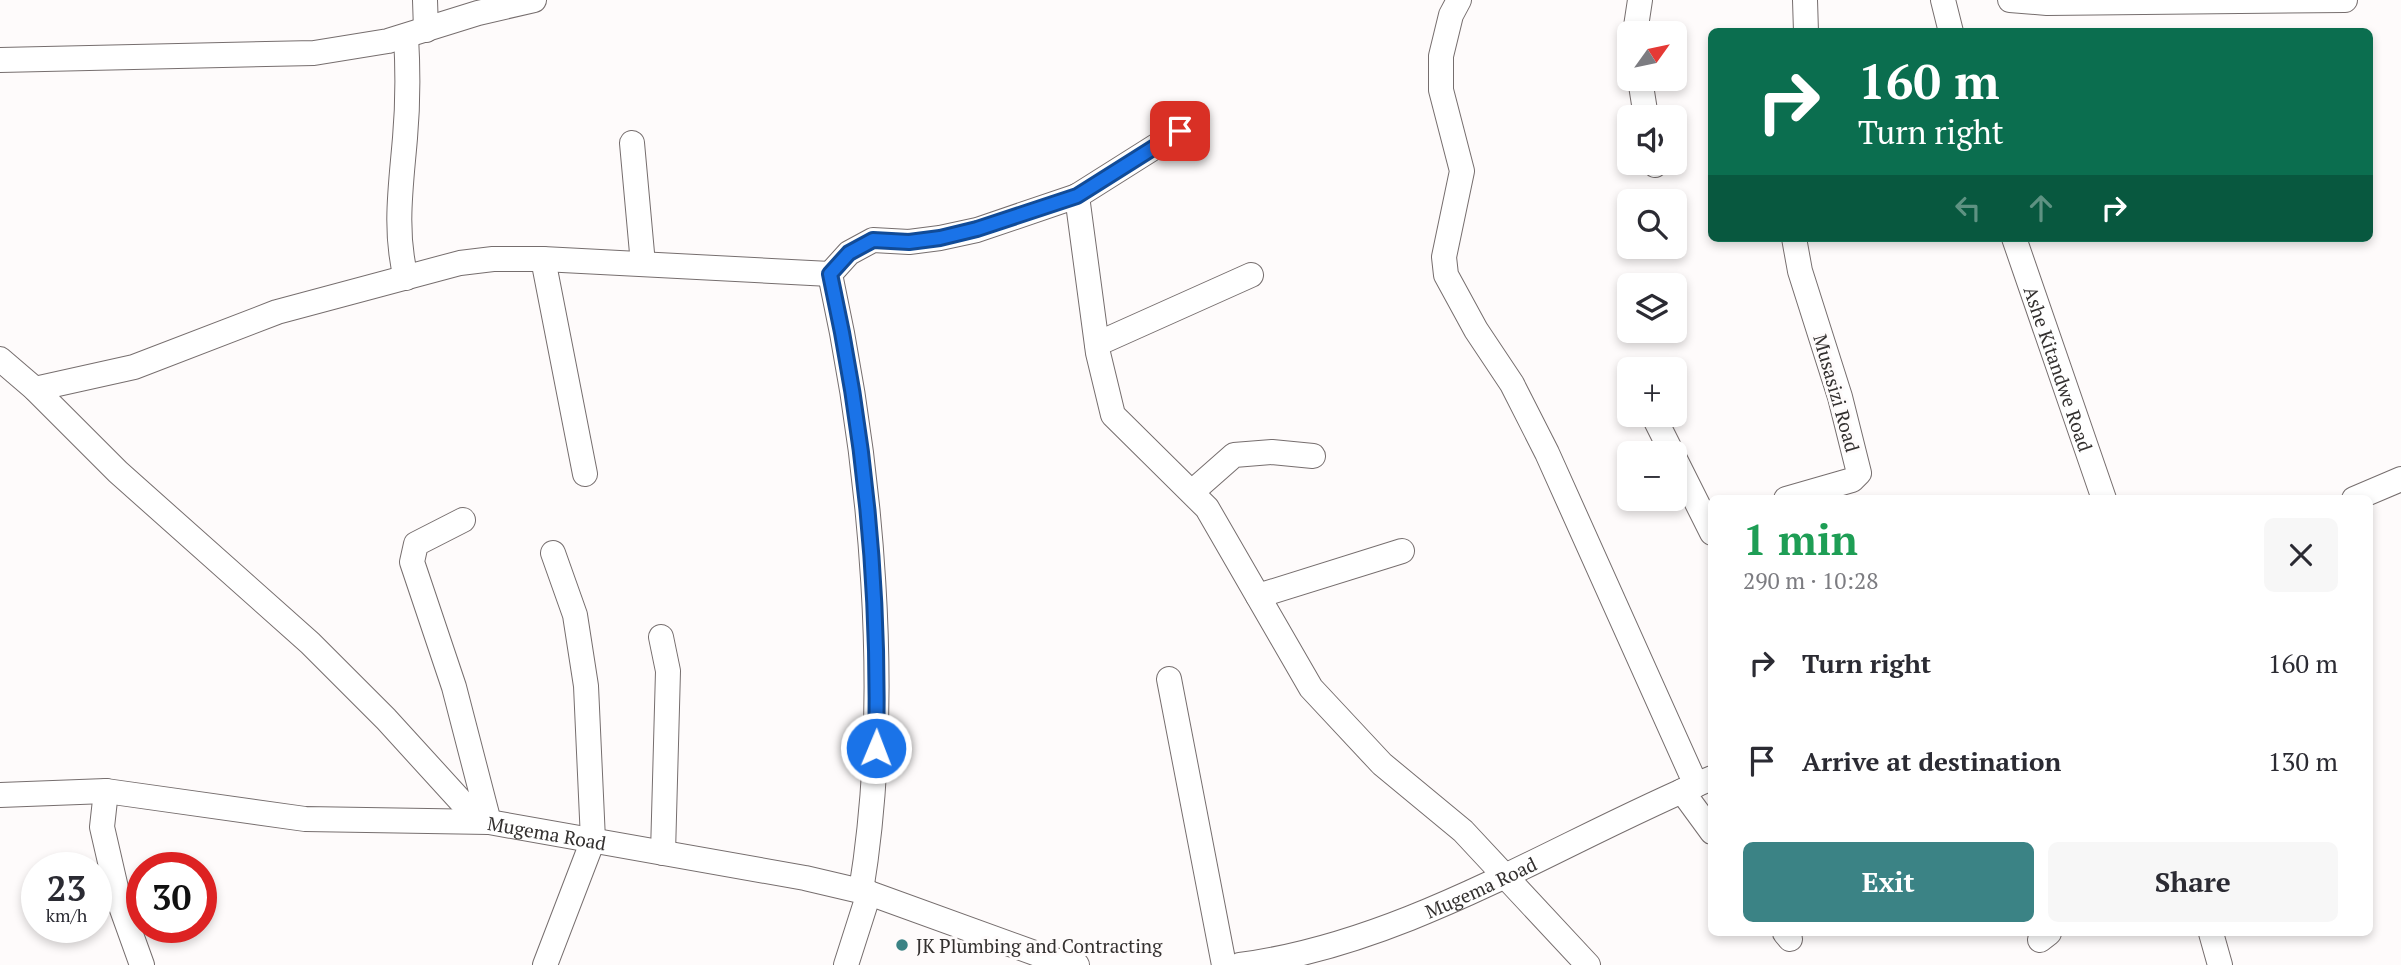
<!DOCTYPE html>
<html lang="en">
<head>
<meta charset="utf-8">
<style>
	body { margin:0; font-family:"PT Serif",serif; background:#f7f7f7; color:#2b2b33; height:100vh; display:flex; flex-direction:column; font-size:26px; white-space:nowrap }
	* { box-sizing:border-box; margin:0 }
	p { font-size:23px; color:#7c7c81 }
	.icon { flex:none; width:38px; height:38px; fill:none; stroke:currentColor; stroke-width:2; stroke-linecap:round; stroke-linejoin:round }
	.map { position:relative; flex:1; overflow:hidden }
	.details { position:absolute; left:1708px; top:495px; width:665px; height:441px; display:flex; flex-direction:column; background:#fff; border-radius:10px; box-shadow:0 4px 10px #0003 }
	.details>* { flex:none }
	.guide { position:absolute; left:1708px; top:28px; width:665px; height:214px; border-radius:10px; box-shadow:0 4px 10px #0003; background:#0b6e4f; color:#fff; overflow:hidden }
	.needle { width:46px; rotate:57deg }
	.fabs { position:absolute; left:1617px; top:21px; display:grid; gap:14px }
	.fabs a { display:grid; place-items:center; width:70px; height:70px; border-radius:10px; background:#fff; box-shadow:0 4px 10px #0003; font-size:35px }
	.speed { position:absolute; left:21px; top:852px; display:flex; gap:14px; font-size:35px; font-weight:700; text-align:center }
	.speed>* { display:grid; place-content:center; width:91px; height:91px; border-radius:50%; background:#fff; box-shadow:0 4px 10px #0003; line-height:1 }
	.speed small { font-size:18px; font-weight:400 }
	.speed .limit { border:10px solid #d22; background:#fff; color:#111 }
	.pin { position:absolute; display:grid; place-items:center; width:60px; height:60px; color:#fff; margin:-30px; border-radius:14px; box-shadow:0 4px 10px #0006 }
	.me { position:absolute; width:77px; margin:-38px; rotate:1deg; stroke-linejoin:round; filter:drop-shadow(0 0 5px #0008) }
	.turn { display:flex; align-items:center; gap:24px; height:147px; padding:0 35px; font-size:32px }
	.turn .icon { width:91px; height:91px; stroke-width:2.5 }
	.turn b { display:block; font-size:49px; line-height:60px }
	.lanes { display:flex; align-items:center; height:66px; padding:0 35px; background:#0003; justify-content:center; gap:35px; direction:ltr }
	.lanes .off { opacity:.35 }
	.round { display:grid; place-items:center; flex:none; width:74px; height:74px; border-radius:10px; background:#f7f7f7 }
	.summary { display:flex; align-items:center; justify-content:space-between; height:119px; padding:0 35px }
	h1 { font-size:42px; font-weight:800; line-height:52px; color:#1e9e55 }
	.cta { display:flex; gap:14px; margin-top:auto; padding:14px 35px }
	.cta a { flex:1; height:80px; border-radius:10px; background:#3b8385; color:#fff; font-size:28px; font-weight:800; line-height:80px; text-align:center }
	.cta a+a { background:#f7f7f7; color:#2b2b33 }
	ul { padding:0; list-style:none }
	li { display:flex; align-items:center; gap:21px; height:98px; padding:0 35px }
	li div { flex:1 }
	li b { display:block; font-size:26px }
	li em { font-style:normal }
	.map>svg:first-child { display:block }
</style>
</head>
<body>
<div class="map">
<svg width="2401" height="965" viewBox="0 0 2401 965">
	<rect width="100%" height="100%" fill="#fefbfb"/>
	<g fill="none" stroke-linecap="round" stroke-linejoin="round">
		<defs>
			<g id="minor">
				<path d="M425,0L426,30"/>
				<path d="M1459,0L1451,15L1441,56V90L1462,171L1444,257L1446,275L1476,330L1512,384L1547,453L1696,785"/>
				<path d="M1805,0L1806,32"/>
				<path d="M1943,0L1951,32"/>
				<path d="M2010,0L2047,3L2345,0"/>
				<path d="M1635,33L1640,0"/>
				<path d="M406,36C408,70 408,104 405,138C401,186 394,231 406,278"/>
				<path d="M0,60L314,53L388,41L478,13L534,0"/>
				<path d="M1640,79L1646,117"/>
				<path d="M632,143L643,264"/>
				<path d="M1654,163L1655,165"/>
				<path d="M1077,196L1098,353L1113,415L1207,508L1311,688L1382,764L1463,831L1588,965"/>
				<path id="s1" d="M2014,238L2104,499"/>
				<path d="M543,259L585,474"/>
				<path d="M1097,344L1251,275"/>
				<path d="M0,359L35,389L118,472L310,643L386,719L479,821"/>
				<path d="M35,389L134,367L277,312L460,263L493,259H543L830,274"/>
				<path d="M1653,415L1672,453"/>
				<path d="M1675,459L1712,533"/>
				<path d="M1192,492L1234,455L1272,452L1313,456"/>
				<path d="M1786,499L1852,480L1859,473L1840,397L1800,271L1794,238"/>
				<path d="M2354,499L2401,479"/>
				<path d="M463,520L416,544L412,562L454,687L489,822"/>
				<path d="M1258,596L1402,551"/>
				<path d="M661,637L668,671L663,853"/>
				<path d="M1169,679L1224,965"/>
				<path d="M106,791L102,827L119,901L142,965"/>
				<path d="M1682,791L1712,832"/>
				<path id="s2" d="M0,795L106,791L305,819L489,822L805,878L869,893L1054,960L1077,965"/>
				<path d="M861,891C893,697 872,466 830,274L849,253L873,240L909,242L940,238L977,230L1077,196L1180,131"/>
				<path d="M1785,933L1790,939"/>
				<path d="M2211,933L2220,965"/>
				<path d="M2040,940L2049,933"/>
				<path d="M545,965L593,840L586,686L575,615L553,553"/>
				<path d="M846,965L869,893"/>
				<path id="s3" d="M1240,965C1410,942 1556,843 1712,778"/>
			</g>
		</defs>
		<use href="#minor" stroke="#766e6e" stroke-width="26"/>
		<use href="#minor" stroke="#fff" stroke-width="24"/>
	</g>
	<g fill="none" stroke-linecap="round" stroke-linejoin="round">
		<defs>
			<path id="route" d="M876,748C880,590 864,428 830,274L849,253L873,240L909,242L940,238L977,229L1077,196L1180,131"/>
		</defs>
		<use href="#route" stroke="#114b97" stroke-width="18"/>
		<use href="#route" stroke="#1a73e8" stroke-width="12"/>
	</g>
	<circle fill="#3b8385" stroke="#fefbfb" stroke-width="2.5" cx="902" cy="945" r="7"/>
	<g text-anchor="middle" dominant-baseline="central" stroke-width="6" stroke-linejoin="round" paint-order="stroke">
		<g font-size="19" fill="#33302f" stroke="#fefbfb">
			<text stroke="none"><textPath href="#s1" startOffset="138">Ashe Kitandwe Road</textPath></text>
			<text transform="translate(1837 393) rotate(74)">Musasizi Road</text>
			<text stroke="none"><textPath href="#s2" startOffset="550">Mugema Road</textPath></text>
			<text stroke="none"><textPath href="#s3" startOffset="254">Mugema Road</textPath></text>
		</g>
		<g font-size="19" fill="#33302f" stroke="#fefbfb" text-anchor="start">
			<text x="916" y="945">JK Plumbing and Contracting</text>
		</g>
	</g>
</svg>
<div class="fabs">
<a><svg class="needle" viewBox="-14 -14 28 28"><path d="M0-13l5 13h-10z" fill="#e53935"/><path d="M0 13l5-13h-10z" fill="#7c7c81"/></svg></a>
<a><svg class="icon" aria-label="sound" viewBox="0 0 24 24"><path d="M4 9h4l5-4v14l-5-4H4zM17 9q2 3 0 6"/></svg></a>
<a><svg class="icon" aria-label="search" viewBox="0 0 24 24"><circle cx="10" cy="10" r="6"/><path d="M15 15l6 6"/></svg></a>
<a><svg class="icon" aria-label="layers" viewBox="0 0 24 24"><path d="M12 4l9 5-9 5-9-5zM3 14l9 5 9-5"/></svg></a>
<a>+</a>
<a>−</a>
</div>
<div class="speed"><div>23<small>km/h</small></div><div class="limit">30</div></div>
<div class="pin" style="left:1180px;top:131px;background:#d93025"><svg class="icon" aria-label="arrive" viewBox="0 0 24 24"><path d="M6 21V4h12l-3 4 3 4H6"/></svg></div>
<svg class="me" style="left:876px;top:748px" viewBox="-20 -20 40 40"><circle r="17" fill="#1a73e8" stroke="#fff" stroke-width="3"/><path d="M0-11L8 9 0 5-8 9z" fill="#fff"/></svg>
<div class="guide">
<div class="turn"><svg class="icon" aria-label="right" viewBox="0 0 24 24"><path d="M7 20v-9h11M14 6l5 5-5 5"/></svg><div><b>160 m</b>Turn right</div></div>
<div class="lanes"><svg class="icon off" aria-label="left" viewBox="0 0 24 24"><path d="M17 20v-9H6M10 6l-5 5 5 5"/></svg><svg class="icon off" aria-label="ahead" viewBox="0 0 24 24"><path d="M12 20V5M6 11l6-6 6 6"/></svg><svg class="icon" aria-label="right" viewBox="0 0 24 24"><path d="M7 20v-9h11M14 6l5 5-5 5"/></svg></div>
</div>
<section class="details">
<div class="summary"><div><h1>1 min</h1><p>290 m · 10:28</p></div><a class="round"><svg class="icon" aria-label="close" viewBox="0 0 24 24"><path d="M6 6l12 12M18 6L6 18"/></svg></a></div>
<ul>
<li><svg class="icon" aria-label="right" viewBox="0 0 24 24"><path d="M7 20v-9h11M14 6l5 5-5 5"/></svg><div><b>Turn right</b></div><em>160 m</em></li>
<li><svg class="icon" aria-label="arrive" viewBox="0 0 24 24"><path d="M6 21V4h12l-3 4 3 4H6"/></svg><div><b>Arrive at destination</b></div><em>130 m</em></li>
</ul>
<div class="cta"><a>Exit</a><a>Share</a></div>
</section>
</div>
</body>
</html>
